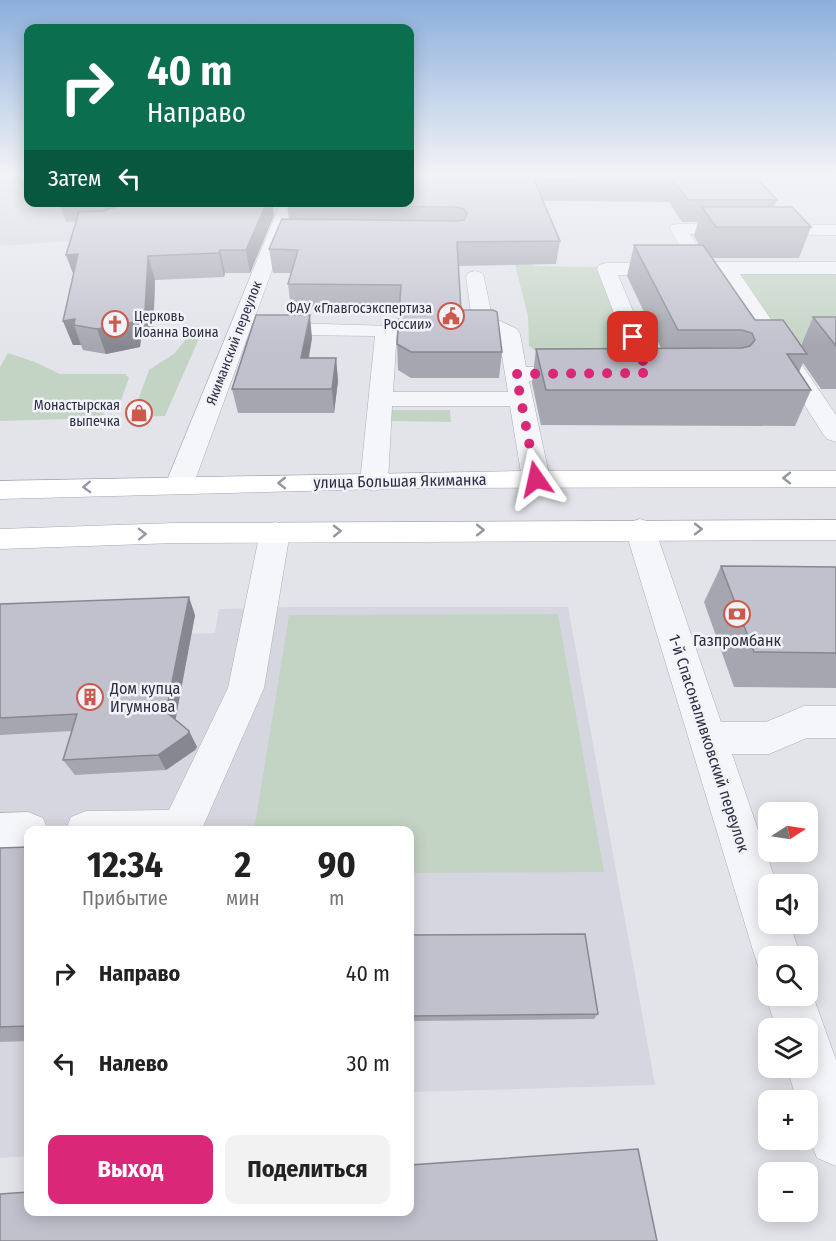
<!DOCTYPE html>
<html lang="ru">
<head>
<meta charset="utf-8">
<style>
	body { margin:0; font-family:"Fira Sans Condensed",sans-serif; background:#f2f2f2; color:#222; height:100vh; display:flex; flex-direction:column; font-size:22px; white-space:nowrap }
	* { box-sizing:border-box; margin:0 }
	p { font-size:20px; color:#767676 }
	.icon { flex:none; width:33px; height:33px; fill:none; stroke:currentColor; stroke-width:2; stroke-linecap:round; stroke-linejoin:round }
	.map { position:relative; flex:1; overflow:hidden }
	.drawer { position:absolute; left:24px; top:826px; width:390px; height:390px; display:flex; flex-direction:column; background:#fff; border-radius:12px; box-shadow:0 3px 15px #0003 }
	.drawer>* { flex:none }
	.hud { position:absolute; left:24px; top:24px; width:390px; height:183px; border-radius:12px; box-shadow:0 3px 15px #0003; background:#0b6e4f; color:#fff; overflow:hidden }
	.needle { width:39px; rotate:78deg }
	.buttons { position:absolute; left:758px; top:802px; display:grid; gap:12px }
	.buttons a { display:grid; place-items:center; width:60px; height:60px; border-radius:12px; background:#fff; box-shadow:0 3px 15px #0003; font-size:30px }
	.pin { position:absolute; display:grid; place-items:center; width:51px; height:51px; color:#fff; margin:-26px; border-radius:12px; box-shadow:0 3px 9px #0006 }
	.me { position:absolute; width:66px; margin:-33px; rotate:349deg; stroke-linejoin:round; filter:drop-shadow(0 0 4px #0008) }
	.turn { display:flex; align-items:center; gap:21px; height:126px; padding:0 24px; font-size:27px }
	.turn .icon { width:78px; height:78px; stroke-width:2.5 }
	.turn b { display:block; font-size:42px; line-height:51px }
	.then { display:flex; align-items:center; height:57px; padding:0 24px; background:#0003; gap:12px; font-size:22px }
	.eta { display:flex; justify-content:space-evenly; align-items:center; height:102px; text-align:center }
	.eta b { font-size:36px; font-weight:700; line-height:42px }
	.button { display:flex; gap:12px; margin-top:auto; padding:12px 24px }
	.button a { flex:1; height:69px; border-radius:12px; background:#db2777; color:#fff; font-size:24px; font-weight:700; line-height:69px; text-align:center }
	.button a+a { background:#f2f2f2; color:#222 }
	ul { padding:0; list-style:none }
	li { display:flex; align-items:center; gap:18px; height:90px; padding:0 24px }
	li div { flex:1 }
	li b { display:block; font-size:22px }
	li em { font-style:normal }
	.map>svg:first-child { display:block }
</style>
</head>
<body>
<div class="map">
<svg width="836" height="1241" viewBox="0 0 836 1241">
	<rect width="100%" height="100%" fill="#e3e4ea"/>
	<g fill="#d5d6df">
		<path d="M0,178L28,179V202L266,203L187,233L0,246Z"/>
		<path d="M289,607H568L655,1085L410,1092V831H28V1156L0,1158V631L195,615L192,634L215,633L219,609Z"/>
	</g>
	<g fill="#c4d4c4">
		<path d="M513,257H529L533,266L599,267L628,349L538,353L529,346L528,316Z"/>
		<path d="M740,273H836V329L805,343H786Z"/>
		<path d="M196,326L204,327L165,416L139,417L142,410L137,403L149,370L175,353Z"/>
		<path d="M8,353L35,362L60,374H125L129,378L120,403L106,410L101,418L0,421V367Z"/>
		<path d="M391,410H450L451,422L391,421Z"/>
		<path d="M558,614L604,872L410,873V831H254L289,615Z"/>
	</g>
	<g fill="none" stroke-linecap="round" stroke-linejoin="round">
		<defs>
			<g id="minor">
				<path d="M281,202H297L194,483L190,489L180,492L170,489L166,483Z"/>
				<path d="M678,224L836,225V235L690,234L707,262H836V274H740L836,415V442L827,439L823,434L721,273L694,272L670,229L672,225Z"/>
				<path d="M606,263H673L680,265L682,269L680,273L673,275H618L659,373L656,378L648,380L640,378L637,373L597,269L599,265Z"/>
				<path d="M475,271L482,273L484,277L492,317L517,329L520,334L526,367L577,366L585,368L588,373L585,378L529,381L550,479L546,485L536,487L526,485L522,479L510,406H392L388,482L384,488L374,491L364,488L360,482L375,336L289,335L282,333L278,329L282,325L289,323L393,326L397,330L393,392H508L499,337L475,324L472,320L466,277L468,273Z"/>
				<path d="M640,519L650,522L655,529L721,722H766L804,706H836V738H807L769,754H732L777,885H768V924H790L801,957H768V976L761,974L755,957L625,529L630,522Z"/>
				<path d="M275,522L285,525L290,532L264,688L201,831H65L71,817L86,811L169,810L228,688L260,532L265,525Z"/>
				<path d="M28,812L43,818L48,831H28V852L0,853V813Z"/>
				<path d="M807,979L836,1060V1166L817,1158L807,1133V1101H797L787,1068H807V1029H776L766,996L768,991V996H807Z"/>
			</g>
			<g id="major">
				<path d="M522,471H836V487L418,488L0,499V481Z"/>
				<path d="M836,520V540L175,543L0,549V529L175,523Z"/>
			</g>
		</defs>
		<use href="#minor" stroke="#acadb8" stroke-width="1"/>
		<use href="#major" stroke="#a2a5b6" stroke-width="1"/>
		<use href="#minor" fill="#f5f6f9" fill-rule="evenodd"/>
		<use href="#major" fill="#fff" fill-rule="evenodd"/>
	</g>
	<g fill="#a5a6b0">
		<path d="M410,174H753L777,200L774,207L811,227L799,258H712L755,320L801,346L813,317H836V389H821L803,363L799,372L811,390L795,426L541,425L532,383L536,349L661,348L627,276L634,245H699L694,236L698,222H682L669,202L543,201L560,241L556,264L458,266L461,310L502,352L499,378H411L398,370L397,344L400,309H291L288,284L291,273H273L269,249L289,219L287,205Z"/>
		<path d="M28,178V201L22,184Z"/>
		<path d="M29,202H272L274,215L250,273H225L224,277L155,280L153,337L141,338L140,347L106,354L83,350L81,345H73L63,321L73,274L66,255L76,221L66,222L60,205H30Z"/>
		<path d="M312,338L309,358H336L338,381L334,413H238L232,389Z"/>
		<path d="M721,566L836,567V688L734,687L704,602Z"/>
		<path d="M0,604L195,615L175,719L189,731L197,747L195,750L166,770L75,775L63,760L72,731L0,735Z"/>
		<path d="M28,847V1041L0,1042V848Z"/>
		<path d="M410,935L598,1014L594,1019L410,1021Z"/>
	</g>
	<g fill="#868790">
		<path d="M103,202H152L108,219Z"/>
		<path d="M267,202H272L274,215L250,273L246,250Z"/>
		<path d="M220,250L225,273L224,277L219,253Z"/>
		<path d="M78,254L75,278L66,255Z"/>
		<path d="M148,256L155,280L153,337L141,338L140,347L106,354L97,329Z"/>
		<path d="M310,315L312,338L304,381L301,358Z"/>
		<path d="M75,319L74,325L81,345H73L63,321Z"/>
		<path d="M336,358L338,381L334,413L332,389Z"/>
		<path d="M189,597L195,615L174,728L166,712Z"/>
		<path d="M189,731L197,747L195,750L166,770L158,755Z"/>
	</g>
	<g fill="#c0c1cd" stroke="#868790" stroke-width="1.5">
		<path d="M410,174H753L777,200H688L674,181L534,180L560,241L457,242L461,310H493L497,312L502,352H411L397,344L401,285L288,284L298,250L269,249L282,219L456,221L464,220L467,214L464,209L456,207L287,205L288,202H410Z"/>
		<path d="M28,178V184H22Z"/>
		<path d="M130,202H267L246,250H220L219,253L148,256L145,312L134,314L133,322L97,329L74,325L75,319L63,321L78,254L66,255L79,212L104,211Z"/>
		<path d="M702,207H792L811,227H716Z"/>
		<path d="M634,245H703L755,320H783L807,354H787L811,390H546L536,349L742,348L750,346L755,340L752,333L742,330H678Z"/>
		<path d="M256,315H310L301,358H336L332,389H232Z"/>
		<path d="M813,317H836V346Z"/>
		<path d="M721,566L836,567V653L754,652Z"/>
		<path d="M189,597L166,712L189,731L188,734L158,755L63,760L77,714L0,718V604Z"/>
		<path d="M28,847V1026L0,1027V848Z"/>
		<path d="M585,934L598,1014L410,1016V935Z"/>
		<path d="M638,1149L657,1241H0V1194L28,1192V1212H410V1165Z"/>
	</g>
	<defs><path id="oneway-chevron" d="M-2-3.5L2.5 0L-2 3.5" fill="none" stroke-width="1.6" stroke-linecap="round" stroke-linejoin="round" transform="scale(1.5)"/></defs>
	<g stroke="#9596a0">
		<use href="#oneway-chevron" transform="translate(787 478) rotate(-180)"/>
		<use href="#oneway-chevron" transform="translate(282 483) rotate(180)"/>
		<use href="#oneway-chevron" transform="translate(87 487) rotate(178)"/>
		<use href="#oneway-chevron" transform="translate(698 529)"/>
		<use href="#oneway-chevron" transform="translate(480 530)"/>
		<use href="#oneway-chevron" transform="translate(337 531) rotate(-1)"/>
		<use href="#oneway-chevron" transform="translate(142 534) rotate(-2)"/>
	</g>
	<linearGradient id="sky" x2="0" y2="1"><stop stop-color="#8bafdc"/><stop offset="0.5" stop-color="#f2f3f6"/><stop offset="1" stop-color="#f2f3f6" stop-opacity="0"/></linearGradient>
	<rect width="836" height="347" fill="url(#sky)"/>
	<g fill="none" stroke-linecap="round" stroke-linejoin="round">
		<path stroke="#db2777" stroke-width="10" stroke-dasharray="0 18" d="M536,479L516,374L648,373L633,337"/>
	</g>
	<defs>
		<symbol id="civic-ring" viewBox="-11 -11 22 22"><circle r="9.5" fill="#f2f3f8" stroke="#cb5a4c" stroke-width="1.5"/><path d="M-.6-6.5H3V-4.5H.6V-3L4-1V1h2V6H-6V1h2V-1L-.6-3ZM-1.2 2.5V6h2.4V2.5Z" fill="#cb5a4c"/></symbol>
		<symbol id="church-ring" viewBox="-11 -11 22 22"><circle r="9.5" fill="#f2f3f8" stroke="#cb5a4c" stroke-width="1.5"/><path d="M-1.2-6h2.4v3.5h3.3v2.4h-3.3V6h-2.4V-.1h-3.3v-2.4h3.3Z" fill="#cb5a4c"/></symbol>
		<symbol id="shop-ring" viewBox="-11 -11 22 22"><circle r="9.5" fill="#f2f3f8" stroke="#cb5a4c" stroke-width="1.5"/><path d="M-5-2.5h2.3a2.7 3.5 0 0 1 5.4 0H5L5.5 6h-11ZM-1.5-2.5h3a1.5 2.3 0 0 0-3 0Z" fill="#cb5a4c"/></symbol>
		<symbol id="bank-ring" viewBox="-11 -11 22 22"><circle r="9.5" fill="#f2f3f8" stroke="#cb5a4c" stroke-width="1.5"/><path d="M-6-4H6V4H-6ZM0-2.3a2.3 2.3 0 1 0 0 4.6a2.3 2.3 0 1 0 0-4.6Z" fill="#cb5a4c"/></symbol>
		<symbol id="building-ring" viewBox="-11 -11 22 22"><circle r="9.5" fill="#f2f3f8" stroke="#cb5a4c" stroke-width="1.5"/><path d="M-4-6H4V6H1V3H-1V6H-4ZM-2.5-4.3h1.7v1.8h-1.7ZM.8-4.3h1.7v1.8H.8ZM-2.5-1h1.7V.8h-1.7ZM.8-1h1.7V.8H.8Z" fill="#cb5a4c"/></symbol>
	</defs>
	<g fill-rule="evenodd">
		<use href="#civic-ring" x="436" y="301" width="30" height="30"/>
		<use href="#church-ring" x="100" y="309" width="30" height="30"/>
		<use href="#shop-ring" x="124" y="398" width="30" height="30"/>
		<use href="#bank-ring" x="722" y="599" width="30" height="30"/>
		<use href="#building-ring" x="75" y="682" width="30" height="30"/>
	</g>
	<g text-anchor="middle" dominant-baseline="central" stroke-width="5" stroke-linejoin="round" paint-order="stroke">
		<g font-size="14" fill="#2b2d42" stroke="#f2f3f8" text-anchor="end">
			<text x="432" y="308">ФАУ «Главгосэкспертиза<tspan x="432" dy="16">России»</tspan></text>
			<text x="134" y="316" text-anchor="start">Церковь<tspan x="134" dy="16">Иоанна Воина</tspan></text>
			<text x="120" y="405">Монастырская<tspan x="120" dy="16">выпечка</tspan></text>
		</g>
		<g font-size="14" fill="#2b2d42" stroke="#f2f3f8">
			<text transform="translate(234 343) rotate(-69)">Якиманский переулок</text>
		</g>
		<g font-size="16" fill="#2b2d42" stroke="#f2f3f8">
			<text transform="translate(400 481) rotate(-1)">улица Большая Якиманка</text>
			<text transform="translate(709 743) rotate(72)">1-й Спасоналивковский переулок</text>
		</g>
		<g font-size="16" fill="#2b2d42" stroke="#f2f3f8">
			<text x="737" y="640">Газпромбанк</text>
			<text x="110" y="688" text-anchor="start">Дом купца<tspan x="110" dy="18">Игумнова</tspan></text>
		</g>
	</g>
</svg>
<div class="buttons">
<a><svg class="needle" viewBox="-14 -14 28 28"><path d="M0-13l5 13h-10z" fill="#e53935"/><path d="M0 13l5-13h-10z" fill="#767676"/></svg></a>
<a><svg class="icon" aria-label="sound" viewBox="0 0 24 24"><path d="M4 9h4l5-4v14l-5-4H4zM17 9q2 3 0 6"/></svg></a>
<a><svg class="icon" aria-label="search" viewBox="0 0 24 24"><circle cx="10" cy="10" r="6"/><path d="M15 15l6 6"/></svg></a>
<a><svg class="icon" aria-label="layers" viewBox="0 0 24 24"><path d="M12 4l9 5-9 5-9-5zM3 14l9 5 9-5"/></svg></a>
<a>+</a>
<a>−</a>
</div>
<div class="pin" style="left:633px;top:337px;background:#d93025"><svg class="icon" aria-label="arrive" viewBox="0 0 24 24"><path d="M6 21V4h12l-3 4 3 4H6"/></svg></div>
<svg class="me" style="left:536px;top:479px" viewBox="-20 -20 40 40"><path d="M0-17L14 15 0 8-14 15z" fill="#db2777" stroke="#fff" stroke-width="4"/></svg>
<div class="hud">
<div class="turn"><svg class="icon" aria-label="right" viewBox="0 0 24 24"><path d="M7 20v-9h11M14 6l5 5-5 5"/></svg><div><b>40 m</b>Направо</div></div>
<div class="then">Затем<svg class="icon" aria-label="left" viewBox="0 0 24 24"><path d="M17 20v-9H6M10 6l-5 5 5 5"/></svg></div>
</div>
<section class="drawer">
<div class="eta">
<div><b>12:34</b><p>Прибытие</p></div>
<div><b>2</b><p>мин</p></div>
<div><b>90</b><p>m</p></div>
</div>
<ul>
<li><svg class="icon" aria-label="right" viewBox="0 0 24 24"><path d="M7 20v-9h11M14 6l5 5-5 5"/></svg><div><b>Направо</b></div><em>40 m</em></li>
<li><svg class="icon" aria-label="left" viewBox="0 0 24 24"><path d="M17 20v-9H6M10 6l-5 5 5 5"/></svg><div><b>Налево</b></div><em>30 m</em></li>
</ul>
<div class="button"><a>Выход</a><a>Поделиться</a></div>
</section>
</div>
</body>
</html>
